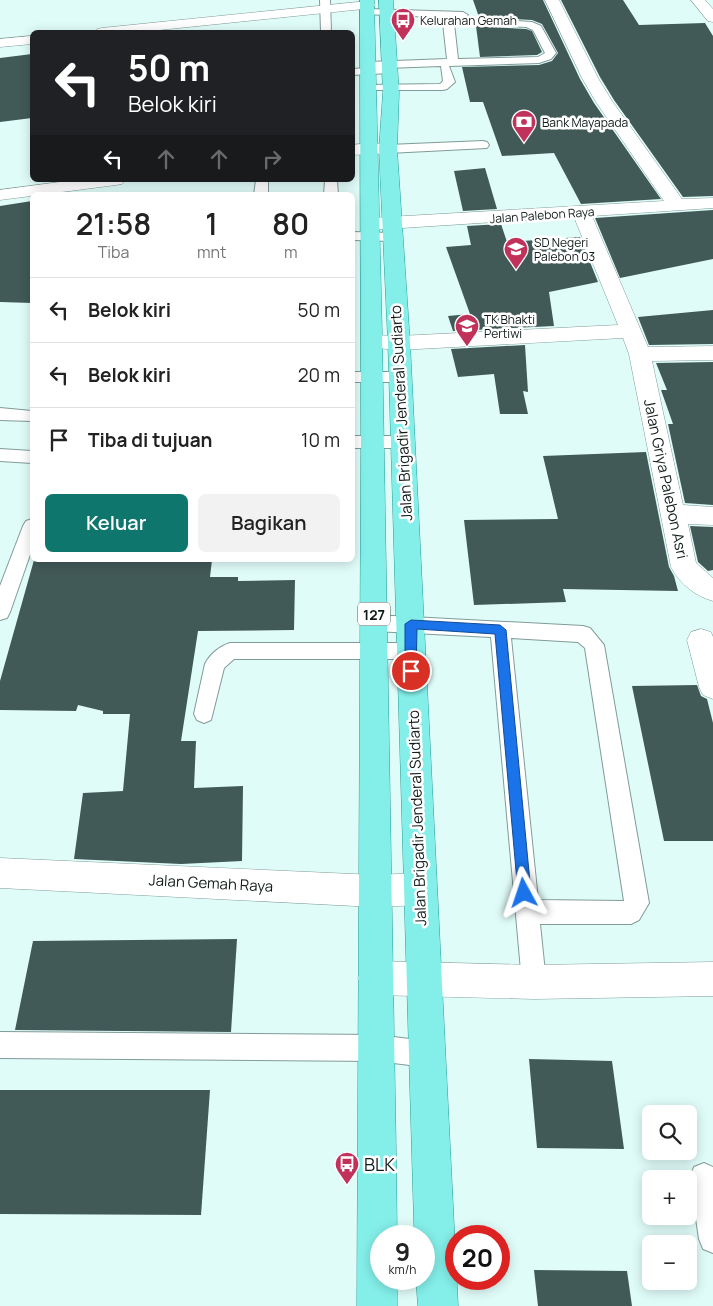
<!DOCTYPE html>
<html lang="id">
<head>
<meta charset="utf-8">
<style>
	body { margin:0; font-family:Manrope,sans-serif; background:#f2f2f2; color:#222; height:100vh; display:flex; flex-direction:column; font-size:19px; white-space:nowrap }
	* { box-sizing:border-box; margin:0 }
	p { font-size:16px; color:#767676 }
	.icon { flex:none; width:28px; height:28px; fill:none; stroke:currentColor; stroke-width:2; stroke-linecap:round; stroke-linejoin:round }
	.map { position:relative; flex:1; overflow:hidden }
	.sheet { position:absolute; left:30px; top:192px; width:325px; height:370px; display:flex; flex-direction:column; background:#fff; border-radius:8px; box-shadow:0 2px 12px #0003 }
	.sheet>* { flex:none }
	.top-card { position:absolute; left:30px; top:30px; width:325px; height:152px; border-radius:8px; box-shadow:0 2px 12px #0003; background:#202124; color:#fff; overflow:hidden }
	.tools { position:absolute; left:642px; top:1105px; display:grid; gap:10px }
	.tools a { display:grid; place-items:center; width:55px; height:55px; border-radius:8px; background:#fff; box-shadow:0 2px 12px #0003; font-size:25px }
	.speed { position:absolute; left:370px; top:1225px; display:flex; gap:10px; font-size:25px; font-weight:700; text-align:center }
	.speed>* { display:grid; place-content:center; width:65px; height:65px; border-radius:50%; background:#fff; box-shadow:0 2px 12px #0003; line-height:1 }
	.speed small { font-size:12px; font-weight:400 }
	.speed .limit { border:8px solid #d22; background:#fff; color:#111 }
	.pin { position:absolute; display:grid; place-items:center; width:42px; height:42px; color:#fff; margin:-21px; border:2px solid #fff; border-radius:50%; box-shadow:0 1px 5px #0007 }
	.me { position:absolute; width:55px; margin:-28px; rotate:355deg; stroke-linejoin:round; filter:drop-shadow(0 0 4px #0008) }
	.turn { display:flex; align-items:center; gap:18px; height:105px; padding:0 15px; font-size:22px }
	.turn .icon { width:65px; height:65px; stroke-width:2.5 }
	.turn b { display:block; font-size:35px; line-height:42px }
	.lanes { display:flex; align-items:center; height:48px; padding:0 15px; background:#0003; justify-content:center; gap:25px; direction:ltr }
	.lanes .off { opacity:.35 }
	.eta { display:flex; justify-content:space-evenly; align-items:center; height:85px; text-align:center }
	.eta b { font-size:30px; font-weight:600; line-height:35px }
	.primary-button { display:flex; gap:10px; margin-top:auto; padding:10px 15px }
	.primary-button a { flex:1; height:58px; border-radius:8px; background:#0f766e; color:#fff; font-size:20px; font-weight:600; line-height:58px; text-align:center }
	.primary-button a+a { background:#f2f2f2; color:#222 }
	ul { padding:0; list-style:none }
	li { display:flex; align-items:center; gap:15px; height:65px; padding:0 15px; border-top:1px solid #e0e0e0 }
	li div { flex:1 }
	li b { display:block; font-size:19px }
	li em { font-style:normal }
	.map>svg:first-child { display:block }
</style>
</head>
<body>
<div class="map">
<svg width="713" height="1306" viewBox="0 0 713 1306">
	<rect width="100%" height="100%" fill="#e0fcf9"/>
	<g fill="#415957">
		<path d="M473,0H543L580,79L594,103L661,199L581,204L554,153L502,156L483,102H470L462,67L539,65L552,61L558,53L542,24L532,20L479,17Z"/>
		<path d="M561,0H623L639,25L705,23L713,36V196L683,197L614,100L600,77Z"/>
		<path d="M476,26L526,29L532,31L542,52L537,55L480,57Z"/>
		<path d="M32,54V118L0,122V58Z"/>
		<path d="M485,168L497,209L463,211L454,171Z"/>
		<path d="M32,201V303L0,302V206Z"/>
		<path d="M713,210V259L620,278L595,218Z"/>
		<path d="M501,224L507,242L580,237L598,282L549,292L554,326L453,331L448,316L470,314L446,247L471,245L467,226Z"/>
		<path d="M713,310V344L649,345L638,317Z"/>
		<path d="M525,345L528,392L523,391L528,414H500L494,374L458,377L451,349Z"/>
		<path d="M713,362V505L685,503L668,424H673L661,390H667L656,363Z"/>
		<path d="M646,452L669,567L674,576L678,591L563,589L566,602L474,605L464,520L558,519L543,456Z"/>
		<path d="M690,526L713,527V570L708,571L698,562Z"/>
		<path d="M34,560H212L210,577H238V581L295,580L294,630L198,631L181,741H196L194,788L243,786L242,861L181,864L74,859L83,793L123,791L130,714H103V711L78,705L76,711L0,710V681Z"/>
		<path d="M697,685L701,696L707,699L713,723V841H664L632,686Z"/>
		<path d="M237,939L231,1032L15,1030L33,941Z"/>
		<path d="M529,1059L612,1061L624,1149L537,1148Z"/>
		<path d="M0,1090H210L201,1215L0,1214Z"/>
		<path d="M534,1270L627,1271L632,1306H538Z"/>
	</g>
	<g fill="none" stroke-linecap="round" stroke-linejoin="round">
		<defs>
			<g id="lane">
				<path d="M320,0H330L331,32H321Z"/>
				<path d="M368,9L463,12L468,15L465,18L532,22L541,26L556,53L551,59L539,63L449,66L455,82L447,89L443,90H370L366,89L364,87L366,85L440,84L443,81L441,66L386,68L391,71L389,73L352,75V69L368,68L363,65L369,62L447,59L443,23L431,22L430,20L434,17L364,14L363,12ZM454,23L526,27L533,30L545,53L538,57L458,59Z"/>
				<path d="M483,141L487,142L489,145L487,148L388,153L382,149L388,145Z"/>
				<path d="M256,180H268V195H254Z"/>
				<path d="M325,180H337L338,195H324Z"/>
				<path d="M352,232L393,233L400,237L393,241L352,240Z"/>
				<path d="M352,372H400L406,373L408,377L406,381L400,382H352Z"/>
				<path d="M0,408L32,411V421L0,420Z"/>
				<path d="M352,436H402L408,438L410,442L408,446L402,448H352Z"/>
				<path d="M0,449L32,451V463L0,461Z"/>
				<path d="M32,519V549L10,612L7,618L0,620V586L23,526L26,521Z"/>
				<path d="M374,615L583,626L590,628L604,645L649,903L639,920L631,924H540L546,982L543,991L534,994L525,991L522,982L491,637L374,631L367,629L364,623L367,617ZM511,638L578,642L585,648L624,901L538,900Z"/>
				<path d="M230,643H410L417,645L420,651L417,657L410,659H234L224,668L211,720L204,723L197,720L194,714L205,664C210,654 220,646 230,643Z"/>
				<path d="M0,1032L377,1035L426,1041L435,1045L439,1054L435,1063L426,1067L377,1061L0,1058Z"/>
				<path d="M704,1163L713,1167V1253L703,1249L699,1239L690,1177L694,1167Z"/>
			</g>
			<g id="street">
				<path d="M545,0H559L598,78L612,101L682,199L713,198V208L592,216L648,347L713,346V360L652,361L683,505L713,507V525L688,524L696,563L713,578V601C695,596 680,584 671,567L629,354L623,338L399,350L365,347L361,342L365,337L372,335L399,336L618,325L574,217L371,230L364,228L362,224L364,220L371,218L664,201L596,102L582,78Z"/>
				<path d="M691,0H705L713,9V22L708,21Z"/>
				<path d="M368,1L373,2L375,5L373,8L140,32H95L97,29L102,28Z"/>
				<path d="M32,36V44L0,47V39Z"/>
				<path d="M371,143L394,145L397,149L394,153L352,155V145Z"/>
				<path d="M75,180H125L122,184L116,185L0,200V190Z"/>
				<path d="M701,629L711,632L713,637V699L703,695L699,687L687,640L691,632Z"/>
				<path d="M0,858L375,875L421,873L432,878L437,889L432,900L421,905L375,907L0,888Z"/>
				<path d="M375,961L534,965L713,962V996L534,999L375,995L363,990L358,978L363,966Z"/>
			</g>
			<g id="primary">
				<path d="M360,0H374L382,334L396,1151L397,1236H381V1279H397V1306H357L361,446Z"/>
				<path d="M379,0H393L399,93L397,149L410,343L458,1306H418L416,1279H424V1236H415L414,1224L388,343L379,149L383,93Z"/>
			</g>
		</defs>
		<use href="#lane" stroke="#819b98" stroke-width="2"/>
		<use href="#street" stroke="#819b98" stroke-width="1"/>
		<use href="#primary" stroke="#269e97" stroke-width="1"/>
		<use href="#lane" fill="#fff" fill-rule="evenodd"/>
		<use href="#street" fill="#fff" fill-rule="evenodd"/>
		<use href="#primary" fill="#84efe9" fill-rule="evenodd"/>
	</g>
	<path fill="#1a73e8" stroke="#114b97" d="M411,620L500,625L506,630L531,893L529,898L524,900L520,898L518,893L495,634L417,629L416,671L415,674H407L405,671V624Z"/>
	<defs>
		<symbol id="bus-pin" viewBox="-11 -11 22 30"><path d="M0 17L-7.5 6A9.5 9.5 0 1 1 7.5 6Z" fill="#c1325b" stroke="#fff"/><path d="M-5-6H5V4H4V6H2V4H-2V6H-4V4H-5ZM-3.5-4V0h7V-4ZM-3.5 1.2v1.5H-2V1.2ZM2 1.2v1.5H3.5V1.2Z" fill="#fff"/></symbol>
		<symbol id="bank-pin" viewBox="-11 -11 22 30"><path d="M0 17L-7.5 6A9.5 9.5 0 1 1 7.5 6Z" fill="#c1325b" stroke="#fff"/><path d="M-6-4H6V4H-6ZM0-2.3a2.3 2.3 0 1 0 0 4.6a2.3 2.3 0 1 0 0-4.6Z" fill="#fff"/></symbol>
		<symbol id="school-pin" viewBox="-11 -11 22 30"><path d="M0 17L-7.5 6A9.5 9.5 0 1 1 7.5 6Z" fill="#c1325b" stroke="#fff"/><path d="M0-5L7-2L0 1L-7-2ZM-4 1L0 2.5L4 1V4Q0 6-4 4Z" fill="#fff"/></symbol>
	</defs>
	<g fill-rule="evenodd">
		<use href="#bus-pin" x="389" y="6" width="28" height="38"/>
		<use href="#bank-pin" x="510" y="108" width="28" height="38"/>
		<use href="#school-pin" x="502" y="235" width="28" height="38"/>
		<use href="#school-pin" x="453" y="312" width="28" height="38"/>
		<use href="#bus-pin" x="333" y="1150" width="28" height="38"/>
	</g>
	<g text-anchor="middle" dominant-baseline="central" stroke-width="5" stroke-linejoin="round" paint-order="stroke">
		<g font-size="12" fill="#111b1a" stroke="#fff" text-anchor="start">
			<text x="420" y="20">Kelurahan Gemah</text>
			<text x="542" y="122">Bank Mayapada</text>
			<text x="534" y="242">SD Negeri<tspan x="534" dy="14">Palebon 03</tspan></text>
			<text x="484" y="319">TK Bhakti<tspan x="484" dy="14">Pertiwi</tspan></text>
		</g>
		<g font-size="12" fill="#111b1a" stroke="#fff">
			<text transform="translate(542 215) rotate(-4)">Jalan Palebon Raya</text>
		</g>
		<rect fill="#fff" stroke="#585f5f" stroke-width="1" x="358" y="602.5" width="32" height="23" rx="4"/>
		<g font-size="14" font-weight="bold" fill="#111b1a">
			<text x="374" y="614">127</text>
		</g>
		<g font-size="15" fill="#111b1a" stroke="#fff">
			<text transform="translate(401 413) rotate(-93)">Jalan Brigadir Jenderal Sudiarto</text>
			<text transform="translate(666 479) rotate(78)">Jalan Griya Palebon Asri</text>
			<text transform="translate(417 818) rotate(-92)">Jalan Brigadir Jenderal Sudiarto</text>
			<text transform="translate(211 883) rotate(3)">Jalan Gemah Raya</text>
		</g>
		<g font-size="18" fill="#111b1a" stroke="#fff" text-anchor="start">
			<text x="364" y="1164">BLK</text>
		</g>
	</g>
</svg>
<div class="tools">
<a><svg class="icon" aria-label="search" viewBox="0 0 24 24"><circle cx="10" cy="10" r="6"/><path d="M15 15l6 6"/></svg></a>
<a>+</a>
<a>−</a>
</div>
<div class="speed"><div>9<small>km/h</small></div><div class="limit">20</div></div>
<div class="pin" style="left:411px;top:671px;background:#d93025"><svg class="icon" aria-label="arrive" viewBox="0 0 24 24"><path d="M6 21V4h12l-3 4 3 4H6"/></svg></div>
<svg class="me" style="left:524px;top:893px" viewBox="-20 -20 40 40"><path d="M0-17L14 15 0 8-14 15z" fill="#1a73e8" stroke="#fff" stroke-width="4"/></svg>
<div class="top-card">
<div class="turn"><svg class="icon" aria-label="left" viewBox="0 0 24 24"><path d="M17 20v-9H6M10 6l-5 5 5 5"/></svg><div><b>50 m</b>Belok kiri</div></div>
<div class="lanes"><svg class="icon" aria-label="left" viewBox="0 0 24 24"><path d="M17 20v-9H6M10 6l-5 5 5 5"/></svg><svg class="icon off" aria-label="ahead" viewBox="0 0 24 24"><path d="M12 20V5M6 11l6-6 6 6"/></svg><svg class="icon off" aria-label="ahead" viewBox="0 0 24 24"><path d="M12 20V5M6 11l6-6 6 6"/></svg><svg class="icon off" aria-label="right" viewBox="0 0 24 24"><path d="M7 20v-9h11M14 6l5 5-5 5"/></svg></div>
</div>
<section class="sheet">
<div class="eta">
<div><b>21:58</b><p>Tiba</p></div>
<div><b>1</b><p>mnt</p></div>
<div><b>80</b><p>m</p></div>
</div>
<ul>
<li><svg class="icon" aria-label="left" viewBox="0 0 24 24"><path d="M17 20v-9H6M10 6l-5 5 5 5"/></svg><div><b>Belok kiri</b></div><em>50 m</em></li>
<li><svg class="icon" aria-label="left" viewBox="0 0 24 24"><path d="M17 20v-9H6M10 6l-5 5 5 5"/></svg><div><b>Belok kiri</b></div><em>20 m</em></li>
<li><svg class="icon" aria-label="arrive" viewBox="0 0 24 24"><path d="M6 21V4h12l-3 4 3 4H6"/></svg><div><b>Tiba di tujuan</b></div><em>10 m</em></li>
</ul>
<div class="primary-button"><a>Keluar</a><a>Bagikan</a></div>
</section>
</div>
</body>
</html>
